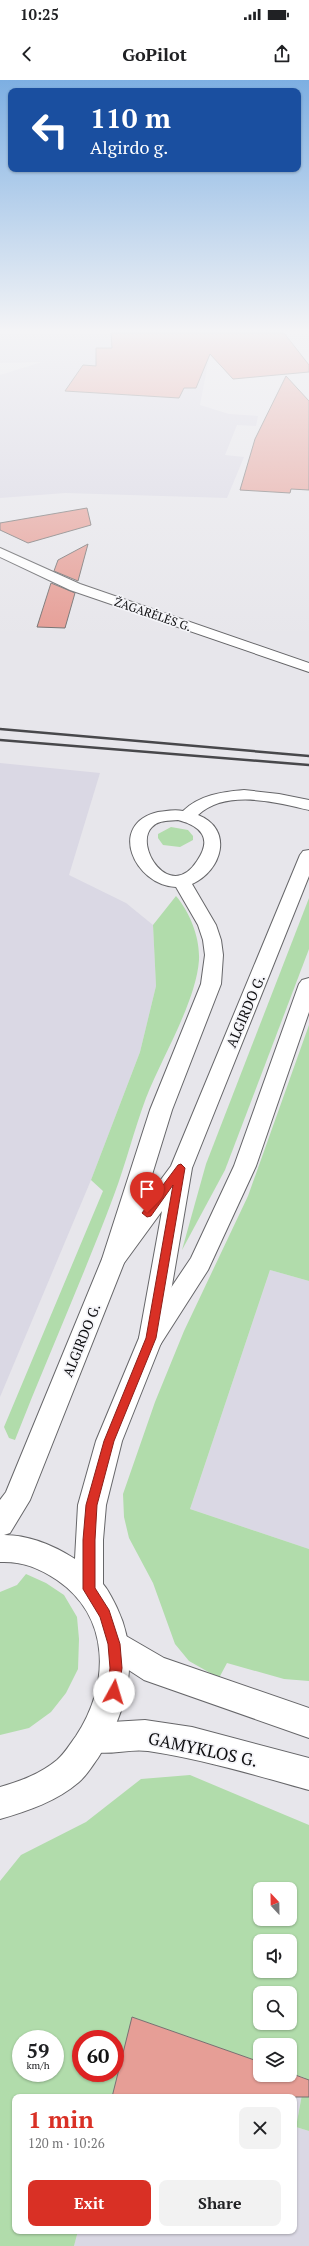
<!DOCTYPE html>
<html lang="en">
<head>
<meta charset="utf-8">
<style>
	body { margin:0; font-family:"PT Serif",serif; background:#f2f2f2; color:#202124; height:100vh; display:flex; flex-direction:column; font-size:15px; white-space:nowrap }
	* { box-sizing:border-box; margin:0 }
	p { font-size:13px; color:#757577 }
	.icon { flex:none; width:22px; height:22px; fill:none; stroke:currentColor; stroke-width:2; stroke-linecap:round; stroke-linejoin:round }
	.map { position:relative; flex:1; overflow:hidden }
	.sheet { position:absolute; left:12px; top:2014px; width:285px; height:140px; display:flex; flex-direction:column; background:#fff; border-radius:8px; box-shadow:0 1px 3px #0004 }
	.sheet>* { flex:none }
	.top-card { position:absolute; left:8px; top:8px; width:293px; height:84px; border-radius:8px; box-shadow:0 1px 3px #0004; background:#1a4fa0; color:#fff; overflow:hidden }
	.needle { width:26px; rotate:338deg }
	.controls { position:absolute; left:253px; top:1802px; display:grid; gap:8px }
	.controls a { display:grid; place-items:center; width:44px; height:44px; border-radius:8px; background:#fff; box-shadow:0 1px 3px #0004; font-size:20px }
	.speed { position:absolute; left:12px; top:1950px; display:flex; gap:8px; font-size:20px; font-weight:700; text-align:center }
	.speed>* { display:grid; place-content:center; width:52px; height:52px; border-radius:50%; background:#fff; box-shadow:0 1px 3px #0004; line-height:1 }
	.speed small { font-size:10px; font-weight:400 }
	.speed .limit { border:6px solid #d22; background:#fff; color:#111 }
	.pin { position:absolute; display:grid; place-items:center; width:34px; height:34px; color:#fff; margin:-41px -17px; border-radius:50% 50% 50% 0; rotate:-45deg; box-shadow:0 0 4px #0007 }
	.pin .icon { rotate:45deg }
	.me { position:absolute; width:44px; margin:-22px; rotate:6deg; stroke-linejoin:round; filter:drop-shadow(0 0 3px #0008) }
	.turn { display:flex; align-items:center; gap:14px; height:84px; padding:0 16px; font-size:18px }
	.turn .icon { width:52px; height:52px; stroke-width:2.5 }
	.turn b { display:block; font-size:28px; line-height:34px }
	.round { display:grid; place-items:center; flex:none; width:42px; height:42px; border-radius:8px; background:#f2f2f2 }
	.head { display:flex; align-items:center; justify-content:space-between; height:68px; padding:0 16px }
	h1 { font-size:24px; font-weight:800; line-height:30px; color:#d93025 }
	.button { display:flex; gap:8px; margin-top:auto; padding:8px 16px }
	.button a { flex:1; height:46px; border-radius:8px; background:#d93025; color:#fff; font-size:16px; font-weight:800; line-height:46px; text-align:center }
	.button a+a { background:#f2f2f2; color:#202124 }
	.status { display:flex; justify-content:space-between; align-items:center; height:28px; padding:0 20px; background:#fff; direction:ltr }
	.status svg { height:11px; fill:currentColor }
	header { display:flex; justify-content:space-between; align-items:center; height:52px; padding:0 16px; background:#fff; font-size:18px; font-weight:800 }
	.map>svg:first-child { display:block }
</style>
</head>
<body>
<div class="status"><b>10:25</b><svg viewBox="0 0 49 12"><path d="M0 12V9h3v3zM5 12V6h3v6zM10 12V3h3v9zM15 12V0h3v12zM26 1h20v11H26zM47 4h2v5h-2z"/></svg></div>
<header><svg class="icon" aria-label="back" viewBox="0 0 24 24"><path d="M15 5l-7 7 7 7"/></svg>GoPilot<svg class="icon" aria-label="share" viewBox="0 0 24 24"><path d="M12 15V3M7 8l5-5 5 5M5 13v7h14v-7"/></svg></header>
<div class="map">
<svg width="309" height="2166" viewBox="0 0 309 2166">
	<rect width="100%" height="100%" fill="#e7e6eb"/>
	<g fill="#dad8e4">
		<path d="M0,253H203L209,278L200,325L229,334L258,336L256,346L237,345L225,375L244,377L227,418L65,413L0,418V295L42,282L0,283Z"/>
		<path d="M0,683L100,693L69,795L126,823L153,845L156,906L140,972L91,1100L0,1317Z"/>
		<path d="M270,1190L309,1201V1469L190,1429Z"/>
		<path d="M132,1937L260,1995H290V1993L305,1998L296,2047L309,2051V2166H74L78,2151H294V2017H112Z"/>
	</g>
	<g fill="#b1dcab" fill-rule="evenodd">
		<path d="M171,747L188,750L193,756V760L180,767L163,765L158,758V754Z"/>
		<path d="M176,816C190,833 200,857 199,880C196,922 162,977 146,1018C134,1050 126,1083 114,1115C83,1198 47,1278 15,1360L9,1358L4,1347L103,1111L91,1100L140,972L156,906L153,845Z"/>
		<path d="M309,818V869L225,1090L182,1170L206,1084Z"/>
		<path d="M309,945V1201L270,1190L190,1429L309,1469V1601L284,1599L227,1583L219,1598L189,1581L175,1564L153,1503L129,1458L124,1437L123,1414L155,1322L184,1251L248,1116Z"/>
		<path d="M26,1494L46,1503L64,1515L77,1537L79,1559L78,1589L66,1613L51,1632L29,1648L0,1655V1512L17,1505Z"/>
		<path d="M190,1695L309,1745V2051L296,2047L305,1998L290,1993V1965H260V1982L132,1937L112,2017H15V2151H78L74,2166H0V1801L21,1775L86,1742L141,1699ZM260,1809H290V1839H260ZM260,1861H290V1891H260ZM260,1913H290V1943H260ZM21,1959H55V1993H21ZM81,1959H115V1993H81Z"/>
	</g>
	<g fill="#e69e96" stroke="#757170">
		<path d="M111,253H284L309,285V292L233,299L210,274L196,308H184L179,318L65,311L83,285L96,286V268H112Z"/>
		<path d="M286,296L309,321V410L291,409L290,413L240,410L255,359Z"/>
		<path d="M87,428L91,445L28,463L0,450V443Z"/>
		<path d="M88,464L78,501L54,491L58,480Z"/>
		<path d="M51,503L75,513L65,548L37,547Z"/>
		<path d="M132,1937L260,1982V1995H290V1993L309,2000V2017H112Z"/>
	</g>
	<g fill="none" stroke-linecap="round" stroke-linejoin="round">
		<defs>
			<g id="street">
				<path d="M0,468L80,504L309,583V592L70,510L0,477Z"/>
				<path d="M244,710L279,714L309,720V730C276,722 226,709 198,735C234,749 222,791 192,804L216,845L221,860L223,875L221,904L172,1030L126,1179L122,1186L114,1188L106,1186L102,1179L150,1030L201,904L205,875L203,860L198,845L176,807C134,805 107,744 158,732C166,731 175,729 183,731C200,715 221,712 244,710ZM178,740C201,746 213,758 197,781C170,823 133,765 152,747C158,740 169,741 178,740Z"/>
				<path d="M309,898V932L256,1086L208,1190L160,1265L151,1268L142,1265L139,1258L142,1251L191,1178L234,1086L299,904L302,900Z"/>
				<path d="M114,1549L164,1578L309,1628V1658L144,1600L104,1574L99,1564L104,1554Z"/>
				<path d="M145,1640L192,1647L309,1678V1710C255,1695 202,1679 148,1671C126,1668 105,1678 84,1669L80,1658L84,1647L95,1643Z"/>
			</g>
			<path id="primary" d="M309,770V796L192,1088L163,1258L122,1361L106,1425L103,1460V1504C109,1511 113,1520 117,1528C141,1578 127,1633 98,1678C92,1686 87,1695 79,1702C57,1721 28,1731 0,1739V1707C21,1701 40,1694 57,1680C65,1673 70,1664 76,1656C110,1605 111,1537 57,1500C39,1488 22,1481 0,1482V1420L6,1412L102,1179L171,1086L300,775L303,771ZM162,1131L139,1258L96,1361L78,1425L75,1479C55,1466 29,1455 4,1455L10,1453L30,1420L124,1183Z"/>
		</defs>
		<use href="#street" stroke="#666669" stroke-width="2"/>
		<use href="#primary" stroke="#666669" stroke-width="2"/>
		<use href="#street" fill="#fff" fill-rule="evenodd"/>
		<use href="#primary" fill="#fff" fill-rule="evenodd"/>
		<g stroke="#48484b" stroke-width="2.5">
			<path d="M0,649L309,676"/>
			<path d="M0,660L309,685"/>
		</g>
	</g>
	<linearGradient id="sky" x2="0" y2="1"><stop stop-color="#7dafe2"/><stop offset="0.45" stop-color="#f4f4f6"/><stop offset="1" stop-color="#f4f4f6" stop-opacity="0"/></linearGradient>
	<rect width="309" height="557" fill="url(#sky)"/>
	<path fill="#d93025" stroke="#8d1f18" d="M181,1084L185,1088L156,1258L114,1361L97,1425L95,1460V1508L109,1530L120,1564L122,1588L118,1616L114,1618L109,1616L107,1612L110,1588L108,1564L100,1537L83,1509V1460L86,1425L104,1361L146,1258L173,1105L151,1136L147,1137L142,1133L178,1085Z"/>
	<g text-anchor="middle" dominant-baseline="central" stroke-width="3.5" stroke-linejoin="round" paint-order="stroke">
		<g font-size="12" fill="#0d0d0f" stroke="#f4f4f8">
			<text transform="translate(153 534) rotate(19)">ŽAGARĖLĖS G.</text>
		</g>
		<g font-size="14" fill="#0d0d0f" stroke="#f4f4f8">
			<text transform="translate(245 931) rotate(-67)">ALGIRDO G.</text>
			<text transform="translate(81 1260) rotate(-68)">ALGIRDO G.</text>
		</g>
		<g font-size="17" fill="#0d0d0f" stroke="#f4f4f8">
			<text transform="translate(203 1669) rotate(12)">GAMYKLOS G.</text>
		</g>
	</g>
</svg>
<div class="controls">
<a><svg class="needle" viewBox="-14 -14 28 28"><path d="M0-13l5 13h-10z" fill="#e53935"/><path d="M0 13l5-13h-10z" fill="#757577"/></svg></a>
<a><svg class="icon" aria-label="sound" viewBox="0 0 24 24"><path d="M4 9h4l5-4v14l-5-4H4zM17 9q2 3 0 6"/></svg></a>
<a><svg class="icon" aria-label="search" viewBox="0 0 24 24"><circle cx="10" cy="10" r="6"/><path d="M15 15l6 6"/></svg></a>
<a><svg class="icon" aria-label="layers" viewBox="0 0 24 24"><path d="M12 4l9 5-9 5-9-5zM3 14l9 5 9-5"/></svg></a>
</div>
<div class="speed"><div>59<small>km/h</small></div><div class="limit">60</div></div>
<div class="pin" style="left:147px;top:1133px;background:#d93025"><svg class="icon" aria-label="arrive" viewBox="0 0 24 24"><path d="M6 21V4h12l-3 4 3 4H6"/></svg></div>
<svg class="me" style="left:114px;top:1612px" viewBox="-20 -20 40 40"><circle r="19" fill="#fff"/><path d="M0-13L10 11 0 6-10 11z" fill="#d93025"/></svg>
<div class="top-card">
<div class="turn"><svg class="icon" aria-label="left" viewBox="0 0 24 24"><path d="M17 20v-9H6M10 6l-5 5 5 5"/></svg><div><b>110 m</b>Algirdo g.</div></div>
</div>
<section class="sheet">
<div class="head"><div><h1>1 min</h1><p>120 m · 10:26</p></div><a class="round"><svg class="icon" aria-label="close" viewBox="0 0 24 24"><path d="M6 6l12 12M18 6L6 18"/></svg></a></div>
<div class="button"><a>Exit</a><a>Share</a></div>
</section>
</div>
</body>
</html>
